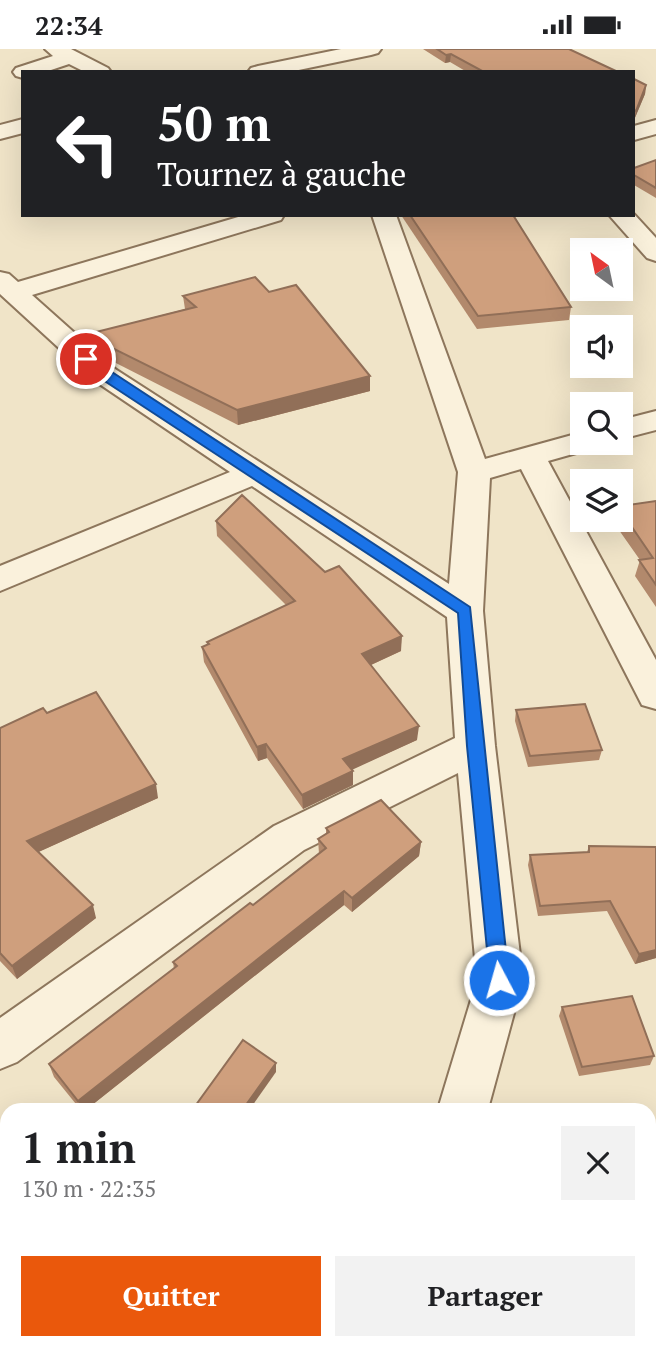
<!DOCTYPE html>
<html lang="fr">
<head>
<meta charset="utf-8">
<style>
	body { margin:0; font-family:"PT Serif",serif; background:#f2f2f2; color:#202124; height:100vh; display:flex; flex-direction:column; font-size:26px; white-space:nowrap }
	* { box-sizing:border-box; margin:0 }
	p { font-size:23px; color:#757577 }
	.icon { flex:none; width:38px; height:38px; fill:none; stroke:currentColor; stroke-width:2; stroke-linecap:round; stroke-linejoin:round }
	.map { position:relative; flex:1; overflow:hidden }
	.drawer { position:absolute; left:0px; top:1054px; width:656px; height:247px; display:flex; flex-direction:column; background:#fff; border-radius:21px 21px 0 0; box-shadow:0 7px 28px #0002 }
	.drawer>* { flex:none }
	.top-card { position:absolute; left:21px; top:21px; width:614px; height:147px; border-radius:0px; box-shadow:0 7px 28px #0002; background:#202124; color:#fff; overflow:hidden }
	.needle { width:46px; rotate:327deg }
	.buttons { position:absolute; left:570px; top:189px; display:grid; gap:14px }
	.buttons a { display:grid; place-items:center; width:63px; height:63px; border-radius:0px; background:#fff; box-shadow:0 7px 28px #0002; font-size:35px }
	.pin { position:absolute; display:grid; place-items:center; width:60px; height:60px; color:#fff; margin:-30px; border:4px solid #fff; border-radius:50%; box-shadow:0 2px 7px #0007 }
	.me { position:absolute; width:77px; margin:-38px; rotate:354deg; stroke-linejoin:round; filter:drop-shadow(0 0 5px #0008) }
	.turn { display:flex; align-items:center; gap:24px; height:147px; padding:0 21px; font-size:32px }
	.turn .icon { width:91px; height:91px; stroke-width:2.5 }
	.turn b { display:block; font-size:49px; line-height:60px }
	.round { display:grid; place-items:center; flex:none; width:74px; height:74px; border-radius:0px; background:#f2f2f2 }
	.head { display:flex; align-items:center; justify-content:space-between; height:119px; padding:0 21px }
	h1 { font-size:42px; font-weight:600; line-height:52px }
	.action { display:flex; gap:14px; margin-top:auto; padding:14px 21px }
	.action a { flex:1; height:80px; border-radius:0px; background:#ea580c; color:#fff; font-size:28px; font-weight:600; line-height:80px; text-align:center }
	.action a+a { background:#f2f2f2; color:#202124 }
	.status { display:flex; justify-content:space-between; align-items:center; height:49px; padding:0 35px; background:#fff; direction:ltr }
	.status svg { height:19px; fill:currentColor }
	.map>svg:first-child { display:block }
</style>
</head>
<body>
<div class="status"><b>22:34</b><svg viewBox="0 0 49 12"><path d="M0 12V9h3v3zM5 12V6h3v6zM10 12V3h3v9zM15 12V0h3v12zM26 1h20v11H26zM47 4h2v5h-2z"/></svg></div>
<div class="map">
<svg width="656" height="1299" viewBox="0 0 656 1299">
	<rect width="100%" height="100%" fill="#f0e4c8"/>
	<g fill="none" stroke-linecap="round" stroke-linejoin="round">
		<defs>
			<g id="minor">
				<path d="M45,0H71L108,19L111,23H85L69,15L45,23H23V29L16,27L13,23L16,19L53,7Z"/>
				<path d="M341,0H381L378,4L371,6L289,23H248L251,19L258,17Z"/>
				<path d="M23,70V84L0,90V76Z"/>
				<path d="M656,71V85L634,91V77Z"/>
				<path d="M634,165L656,189V212L647,209L609,166Z"/>
				<path d="M245,166H284L281,171L32,246L115,320L449,535L458,423L372,166H396L485,410L583,383V394H597L594,399L548,412L656,611V660L642,656L521,420L490,429L483,562L495,697L523,931L488,1060H438L477,931L458,724L304,801L17,1013L0,1020V969L274,777L455,689L447,568L252,437L0,542V517L230,423L95,332L0,245V223L9,225L18,233Z"/>
				<path d="M656,362V381L621,390V371Z"/>
				<path d="M368,1293H424V1299H366Z"/>
			</g>
		</defs>
		<use href="#minor" stroke="#8d765c" stroke-width="4"/>
		<use href="#minor" fill="#faf1dc" fill-rule="evenodd"/>
	</g>
	<g fill="#b2896c">
		<path d="M423,0H569L618,23H467L450,13L445,14Z"/>
		<path d="M634,30L646,36L645,45L634,71Z"/>
		<path d="M656,111V149L634,136V119Z"/>
		<path d="M401,166H513L571,258L569,271L477,280Z"/>
		<path d="M269,243L370,327V342L238,376L108,310L94,298L92,284L185,260L183,247Z"/>
		<path d="M656,452V558L635,527L640,511L614,474L615,471H621V457Z"/>
		<path d="M216,472L401,602L371,616L417,691L352,720L353,736L303,760L267,709L258,712L204,613L202,598L207,596V593L286,556L217,487Z"/>
		<path d="M516,661L602,701L599,711L528,718L515,672Z"/>
		<path d="M47,664L158,749L38,803L96,869L17,930L0,912V679Z"/>
		<path d="M326,779L421,793L419,807L352,863L344,856L87,1060H80L54,1028L49,1015L174,920L173,913L253,856L319,805L318,790L326,785Z"/>
		<path d="M589,797L656,798V909L635,915L607,862L538,867L528,816L530,806L587,803Z"/>
		<path d="M562,958L654,1007L650,1016L579,1027L559,967Z"/>
	</g>
	<g fill="#916f58">
		<path d="M451,5L450,13L445,14L446,6Z"/>
		<path d="M646,36L645,45L634,71L636,62Z"/>
		<path d="M370,327V342L238,376L237,361Z"/>
		<path d="M402,587L401,602L362,620V605Z"/>
		<path d="M419,677L417,691L343,725V710Z"/>
		<path d="M266,695L267,709L258,712L257,698Z"/>
		<path d="M353,722V736L303,760L302,746Z"/>
		<path d="M156,735L158,749L32,806L27,792Z"/>
		<path d="M421,793L419,807L352,863V849Z"/>
		<path d="M344,842V856L87,1060H81L78,1052Z"/>
		<path d="M93,856L96,869L17,930L12,917Z"/>
		<path d="M656,901V909L635,915L639,905Z"/>
		<path d="M276,1014V1023L250,1060H243Z"/>
	</g>
	<g fill="#cf9f7d" stroke="#916f58" stroke-width="2">
		<path d="M437,0H569L618,23H484L451,5L446,6Z"/>
		<path d="M634,30L646,36L636,62L634,61Z"/>
		<path d="M656,111V139L634,126V119Z"/>
		<path d="M410,166H513L571,258L478,267Z"/>
		<path d="M255,228L269,243L296,236L370,327L237,361L106,296L92,284L196,258L183,247Z"/>
		<path d="M242,446L325,523L339,517L402,587L362,605L419,677L343,710L353,722L302,746L266,695L257,698L202,598L209,595L207,593L295,552L216,472Z"/>
		<path d="M656,452V536L639,511L653,509L621,462V457Z"/>
		<path d="M96,643L156,735L27,792L93,856L12,917L0,904V679L43,659L47,664Z"/>
		<path d="M585,655L602,701L530,707L516,661Z"/>
		<path d="M381,751L421,793L352,849L344,842L78,1052L49,1015L177,917L173,913L250,854L253,856L326,799L318,790L329,783L326,779Z"/>
		<path d="M589,797L656,798V901L639,905L610,852L540,857L530,806L589,803Z"/>
		<path d="M632,947L654,1007L582,1018L562,958Z"/>
		<path d="M243,991L276,1014L243,1060H193Z"/>
		<path d="M0,1278L7,1285V1293H16L22,1299H0Z"/>
	</g>
	<path fill="#1a73e8" stroke="#114b97" stroke-width="2" d="M86,306L470,558L509,931L506,937L499,940L493,937L490,931L467,697L458,564L100,329L80,310Z"/>
</svg>
<div class="buttons">
<a><svg class="needle" viewBox="-14 -14 28 28"><path d="M0-13l5 13h-10z" fill="#e53935"/><path d="M0 13l5-13h-10z" fill="#757577"/></svg></a>
<a><svg class="icon" aria-label="sound" viewBox="0 0 24 24"><path d="M4 9h4l5-4v14l-5-4H4zM17 9q2 3 0 6"/></svg></a>
<a><svg class="icon" aria-label="search" viewBox="0 0 24 24"><circle cx="10" cy="10" r="6"/><path d="M15 15l6 6"/></svg></a>
<a><svg class="icon" aria-label="layers" viewBox="0 0 24 24"><path d="M12 4l9 5-9 5-9-5zM3 14l9 5 9-5"/></svg></a>
</div>
<div class="pin" style="left:86px;top:310px;background:#d93025"><svg class="icon" aria-label="arrive" viewBox="0 0 24 24"><path d="M6 21V4h12l-3 4 3 4H6"/></svg></div>
<svg class="me" style="left:499px;top:931px" viewBox="-20 -20 40 40"><circle r="17" fill="#1a73e8" stroke="#fff" stroke-width="3"/><path d="M0-11L8 9 0 5-8 9z" fill="#fff"/></svg>
<div class="top-card">
<div class="turn"><svg class="icon" aria-label="left" viewBox="0 0 24 24"><path d="M17 20v-9H6M10 6l-5 5 5 5"/></svg><div><b>50 m</b>Tournez à gauche</div></div>
</div>
<section class="drawer">
<div class="head"><div><h1>1 min</h1><p>130 m · 22:35</p></div><a class="round"><svg class="icon" aria-label="close" viewBox="0 0 24 24"><path d="M6 6l12 12M18 6L6 18"/></svg></a></div>
<div class="action"><a>Quitter</a><a>Partager</a></div>
</section>
</div>
</body>
</html>
